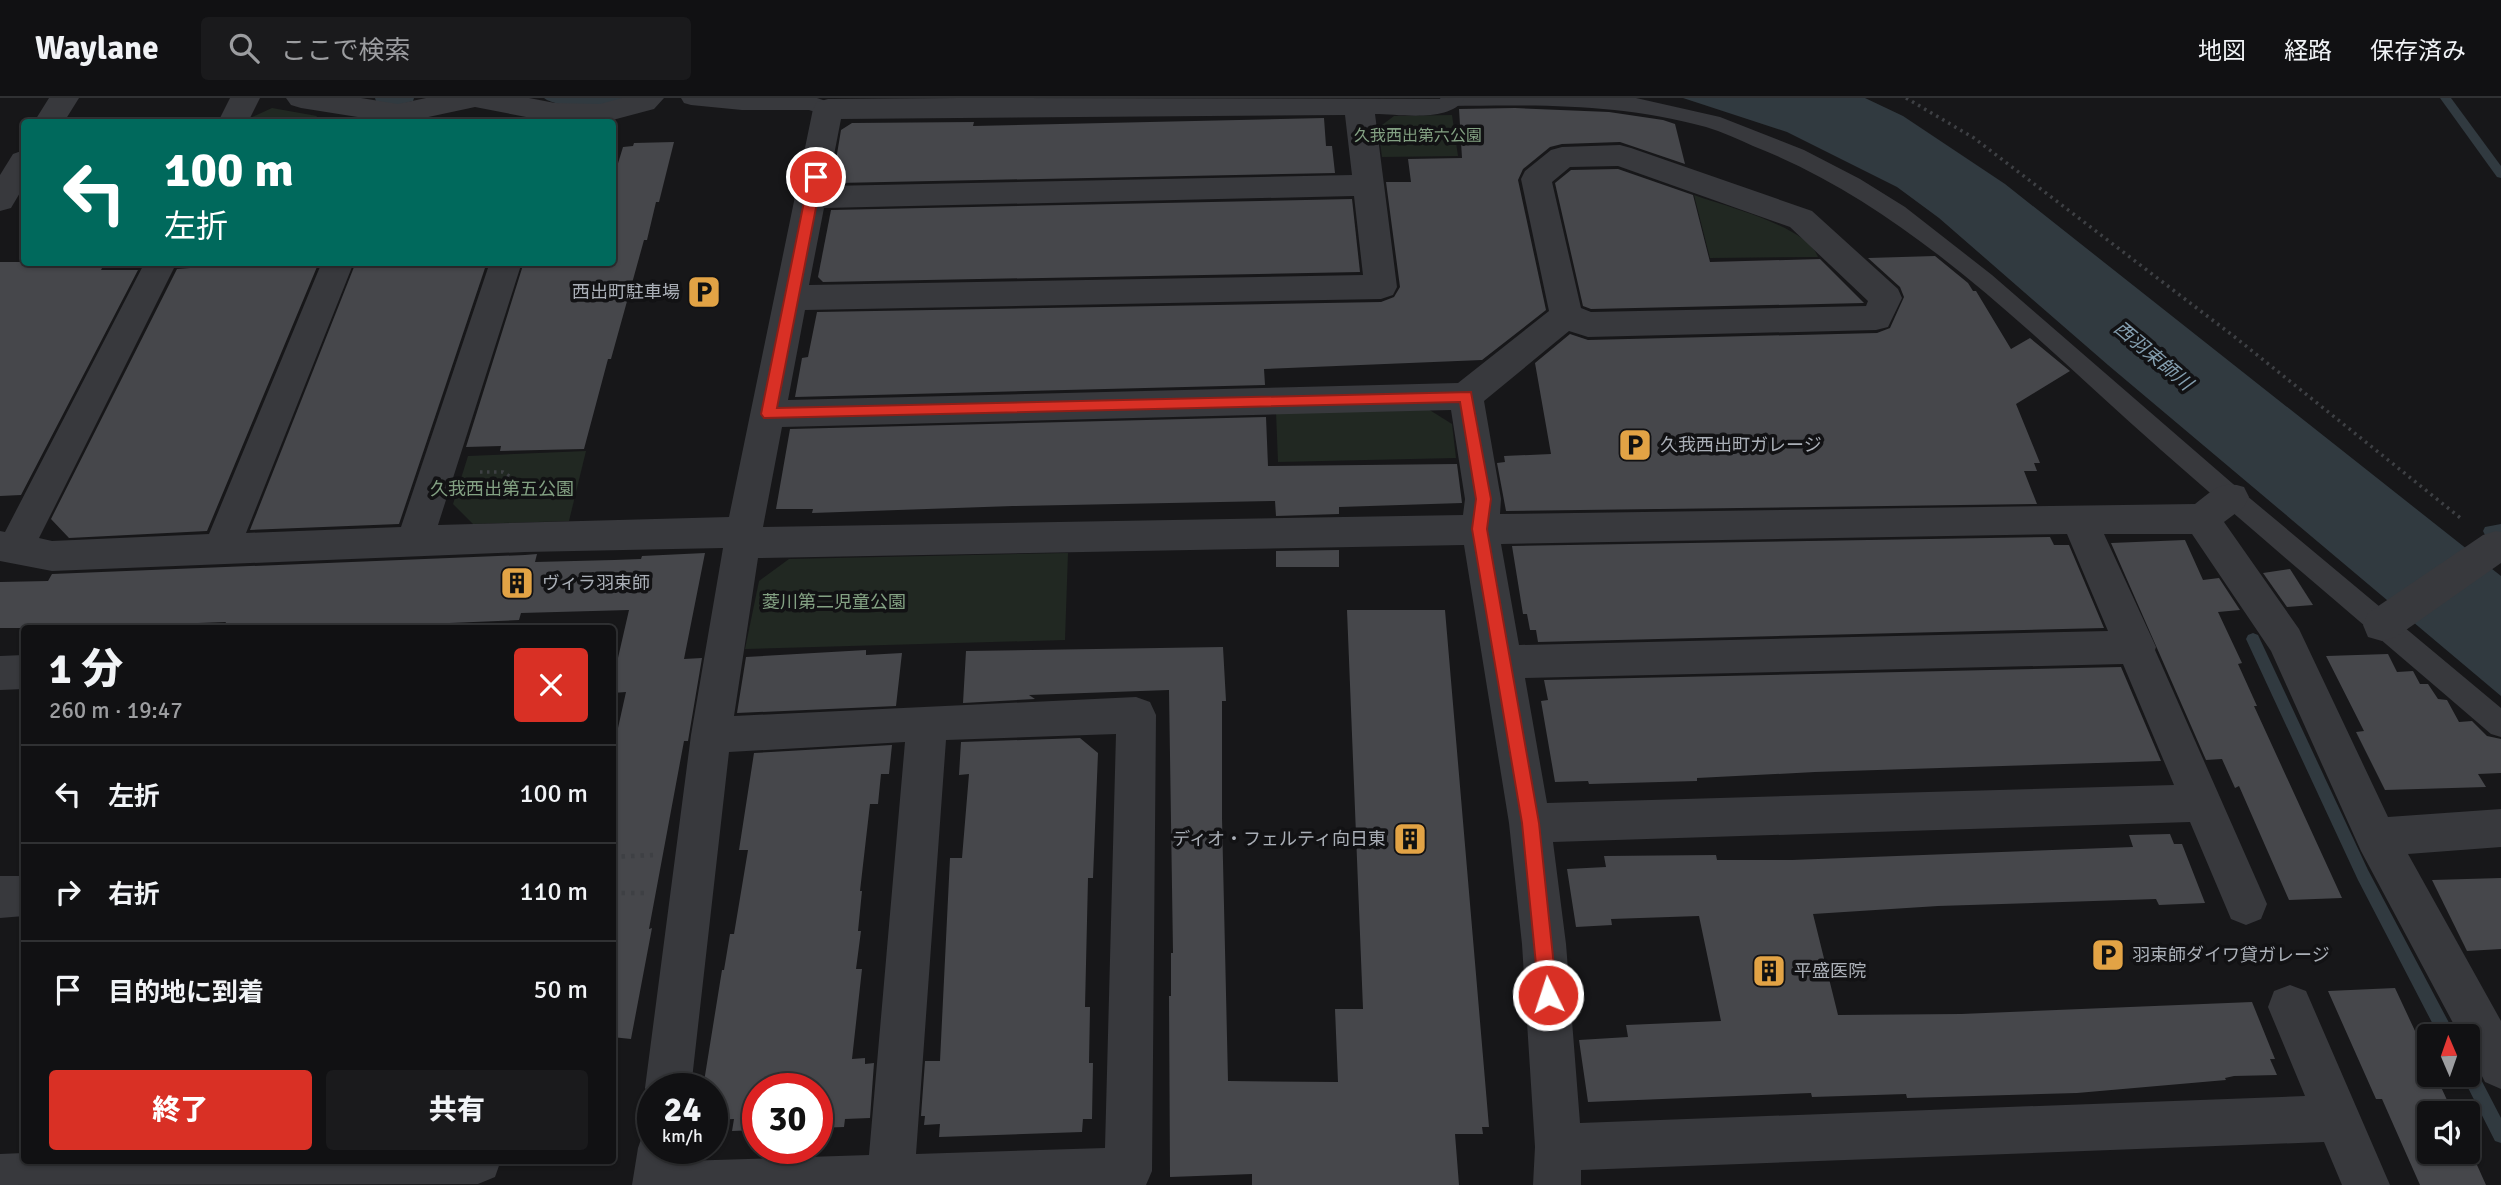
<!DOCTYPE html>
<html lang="ja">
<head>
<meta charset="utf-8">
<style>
	body { margin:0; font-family:Signika,"Noto Sans JP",sans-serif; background:#1a1a1c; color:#f1f3f6; height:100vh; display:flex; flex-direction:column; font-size:26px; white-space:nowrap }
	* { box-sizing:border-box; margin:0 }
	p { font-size:23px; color:#9c9da0 }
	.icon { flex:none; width:38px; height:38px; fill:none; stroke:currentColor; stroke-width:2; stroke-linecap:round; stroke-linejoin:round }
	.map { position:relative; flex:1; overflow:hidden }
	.drawer { position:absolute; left:21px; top:527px; width:595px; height:539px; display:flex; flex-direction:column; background:#111113; border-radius:7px; box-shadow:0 2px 5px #0004,0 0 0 2px #303133 }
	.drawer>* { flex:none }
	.banner { position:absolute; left:21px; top:21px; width:595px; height:147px; border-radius:7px; box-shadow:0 2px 5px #0004,0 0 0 2px #303133; background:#00695c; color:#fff; overflow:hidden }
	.needle { width:46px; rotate:358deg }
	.tools { position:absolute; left:2417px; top:926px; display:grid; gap:14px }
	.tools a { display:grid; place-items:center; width:63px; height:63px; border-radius:7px; background:#111113; box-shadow:0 2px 5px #0004,0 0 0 2px #303133; font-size:35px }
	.speed { position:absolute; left:637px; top:975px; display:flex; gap:14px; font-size:35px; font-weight:700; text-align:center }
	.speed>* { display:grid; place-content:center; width:91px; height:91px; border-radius:50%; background:#111113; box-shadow:0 2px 5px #0004,0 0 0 2px #303133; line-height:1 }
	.speed small { font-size:18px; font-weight:400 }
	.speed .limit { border:10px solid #d22; background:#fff; color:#111 }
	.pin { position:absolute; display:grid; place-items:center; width:60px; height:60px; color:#fff; margin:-30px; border:4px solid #fff; border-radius:50%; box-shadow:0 2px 7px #0007 }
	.me { position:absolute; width:77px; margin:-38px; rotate:356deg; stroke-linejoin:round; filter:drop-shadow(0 0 5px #0008) }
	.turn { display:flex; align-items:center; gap:24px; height:147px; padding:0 28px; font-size:32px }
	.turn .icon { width:91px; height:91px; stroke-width:2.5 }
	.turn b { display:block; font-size:49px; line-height:60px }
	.round { display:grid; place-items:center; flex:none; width:74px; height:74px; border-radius:7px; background:#1a1a1c }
	.overview { display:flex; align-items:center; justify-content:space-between; height:119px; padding:0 28px }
	h1 { font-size:42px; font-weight:800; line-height:52px }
	.button { display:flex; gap:14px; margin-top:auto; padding:14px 28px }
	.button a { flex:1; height:80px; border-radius:7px; background:#d93025; color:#fff; font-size:28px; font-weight:800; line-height:80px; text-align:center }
	.button a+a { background:#1a1a1c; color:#f1f3f6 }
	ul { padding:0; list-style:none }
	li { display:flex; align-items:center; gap:21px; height:98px; padding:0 28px; border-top:2px solid #303133 }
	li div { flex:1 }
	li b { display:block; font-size:26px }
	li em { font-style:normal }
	header { display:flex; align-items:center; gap:42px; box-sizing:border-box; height:98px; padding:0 35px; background:#111113; border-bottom:2px solid #303133 }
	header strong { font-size:33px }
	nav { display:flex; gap:38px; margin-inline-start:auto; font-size:24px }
	.search { width:490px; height:63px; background:#1a1a1c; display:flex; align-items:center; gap:18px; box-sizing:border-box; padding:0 24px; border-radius:7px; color:#9c9da0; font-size:26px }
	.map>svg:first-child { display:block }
</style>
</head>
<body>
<header>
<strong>Waylane</strong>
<div class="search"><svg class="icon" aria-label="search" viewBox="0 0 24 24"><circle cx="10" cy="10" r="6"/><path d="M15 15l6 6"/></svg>ここで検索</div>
<nav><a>地図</a><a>経路</a><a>保存済み</a></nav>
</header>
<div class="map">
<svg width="2501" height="1087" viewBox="0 0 2501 1087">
	<rect width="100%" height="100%" fill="#171719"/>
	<g fill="#212822">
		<path d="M272,10L317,18L314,24H248L250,20Z"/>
		<path d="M1452,17L1458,58L1382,59L1378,30L1394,18Z"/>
		<path d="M1694,97C1724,108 1807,128 1818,159L1710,160Z"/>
		<path d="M1428,311L1452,326L1456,360L1278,364L1276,314Z"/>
		<path d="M586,353L569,423L473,426L453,406L468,358Z"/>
		<path d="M1068,455L1065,542L745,551L759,483L789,461Z"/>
	</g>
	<path fill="#313a40" d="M1683,0H1865L1903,18L2005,86L2501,478V598L2108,267L1939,120L1897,89L1787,34Z"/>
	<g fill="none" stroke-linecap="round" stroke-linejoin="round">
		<g fill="#313a40" fill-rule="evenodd">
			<path d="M375,0H414L413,3L398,7L376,3Z"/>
			<path d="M544,0H625C612,11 557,11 544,0Z"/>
			<path d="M2440,0H2451L2501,68V80L2497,79Z"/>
			<path d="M2501,426V436L2485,437L2483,433L2485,429Z"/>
			<path d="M2253,535L2258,537L2368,772L2456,938H2439L2358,782L2246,541L2248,537Z"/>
			<path d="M2468,966L2474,968L2501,1020V1045L2495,1043L2461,976H2468Z"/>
		</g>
	</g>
	<g fill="#46474b">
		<path d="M1515,10L1609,14L1663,22L1675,26L1685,66L1620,44L1562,46L1550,49L1523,71L1518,82L1546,212L1482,262L1264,271L1265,287L795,299L802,260L808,259L817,214L1381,204L1394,199L1400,189L1386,84H1411L1408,61L1462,60L1459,11Z"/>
		<path d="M1324,20L1326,48H1332L1335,75L837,85L839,74H834L841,32L852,25L974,24L973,28Z"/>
		<path d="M674,44L659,104H656L647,142H644L611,261H608L584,351L500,353L501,348L466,349L524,164H612V85L623,49L633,48L634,45Z"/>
		<path d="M1618,71L1693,97L1710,164L1820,161L1864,205L1591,211L1583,208L1555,85L1571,72Z"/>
		<path d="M1352,101L1360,174L823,184L818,179L831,112Z"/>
		<path d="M1935,158L1968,185L1973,193H1976L2011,251L2030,240L2070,273L2016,306L2040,365H2034L2037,373H2024L2037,406L1506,413L1497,365L1505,364L1504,358L1551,356L1535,265L1570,236L1588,242L1877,235L1890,230L1904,199L1900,189L1868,160Z"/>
		<path d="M0,164H105L101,172H138L21,397L0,398Z"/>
		<path d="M192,164H319L207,433L69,440L51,421L177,171L190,170Z"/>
		<path d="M356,164H487L399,426L250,432Z"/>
		<path d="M1266,319L1268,368L1457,366L1462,405L1339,409V416L1276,418L1275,403L1013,408L812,415L813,411H776L790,331Z"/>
		<path d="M2050,439L2054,447H2069L2104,530L1538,544L1536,532H1530L1527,516H1523L1512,448Z"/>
		<path d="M2185,442L2203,482L2219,480L2240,512L2218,514L2242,565L2238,566L2257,608H2254L2342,800L2289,802L2239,688L2235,690L2222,661L2206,662L2111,445Z"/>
		<path d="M1339,452V469H1276V453Z"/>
		<path d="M705,455L684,561L702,560L688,643H684L649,831L652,830L631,941L612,939V657L626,594L612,595V586L629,512L521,515L519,522L329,530H223L226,524L143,527L141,530H0V484L48,483L52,476L525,457L537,456L535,464L614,462L641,461L642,458Z"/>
		<path d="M2290,471L2313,507L2287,509L2263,475Z"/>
		<path d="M1347,512H1445L1489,1029H1482L1483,1036H1455L1459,1087H1252V1076L1170,1079L1169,898H1171V855H1173L1169,592L1029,597L1035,601L963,605L966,553L1223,549L1226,603H1222V720L1228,983L1338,984L1335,911H1363Z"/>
		<path d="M866,552V557L902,555L896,608L737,615L746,559Z"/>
		<path d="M2388,556L2397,574L2413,573L2420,586H2428L2438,601L2447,602L2459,624L2472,623L2487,638L2501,641V675L2478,676L2486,689L2385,692L2356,634L2364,633L2326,558Z"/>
		<path d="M2121,569L2161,663L1815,674L1697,680V683L1589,686L1588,683L1555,684L1541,603L1548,602L1544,582Z"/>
		<path d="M1080,640L1098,655L1093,780H1088L1085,909H1090L1089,965H1093L1092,1021H1083L1082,1034L939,1039L940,1026L924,1027L925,1018H921L925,963H940L950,760H962L969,676L959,677L961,644Z"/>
		<path d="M892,647L889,676H881L878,706H870L860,793H862L858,833H861L856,871H862L852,961L865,960V966L874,965L870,1020L845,1021L844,1029L817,1030V990H758V1032L732,1033L734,1021L712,1022V990H703L722,872H724L730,836H734L748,752H739L754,655Z"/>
		<path d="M2170,736L2174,746H2182L2205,805L2159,807L2156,801L1938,808L1813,816L1838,917L1961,916L2252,904L2275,961H2270L2277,977L2234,978L2225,980L2226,982L2077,995L1907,1000L1906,996L1812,999L1811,995L1588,1004L1579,942L1628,939L1626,927L1721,923L1699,818L1611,821L1612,827L1576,829L1567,771L1606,769L1604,758L1716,757L1717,762H1792L2133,749L2129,737Z"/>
		<path d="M2501,780V851L2467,853L2432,782Z"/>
		<path d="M2395,890L2429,963V976H2435L2453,1015H2429V1054H2468V1047L2486,1087H2420L2382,1001H2376L2328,893Z"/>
	</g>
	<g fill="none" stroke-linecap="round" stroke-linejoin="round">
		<g stroke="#3e4044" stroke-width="3.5" stroke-dasharray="2.5 4.5" stroke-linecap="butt">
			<path d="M1906,0L1974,40L2236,240L2463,422"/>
			<path d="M480,374H503L534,394L533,399"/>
		</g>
		<g stroke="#3e4044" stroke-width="4.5" stroke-dasharray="3.5 6" stroke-linecap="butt">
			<path d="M612,759L653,757"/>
			<path d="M612,795H647"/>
		</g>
		<g fill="#38393d" fill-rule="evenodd">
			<path d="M681,0H817L835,6L838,11L835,16L828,18L809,12H742L691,7L684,5Z"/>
			<path d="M1440,0H1636L1720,19L1804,52L1860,81L1905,109L1992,177L2240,392L2501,610V639L2491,636C2381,541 2270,448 2161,352C2034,240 1912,110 1753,48C1738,41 1722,34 1706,29C1618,5 1539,7 1449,8L1442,6Z"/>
		</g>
		<g fill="#38393d" fill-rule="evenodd">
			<path d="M49,0H79L64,24H34Z"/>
			<path d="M230,0H260L248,24H218Z"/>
			<path d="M286,0H361L398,6L426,0H529L555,5L600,6L622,0H664L654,11L605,24H552L475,9L405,24H389L301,10L291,7Z"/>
			<path d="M956,0L1464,1C1449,25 1400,16 1375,16L1397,189L1393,197L1381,201L805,212L788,302L1458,285L1549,213L1521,81L1525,73L1551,52L1562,49L1620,47L1631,50L1812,113L1898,191L1902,200L1888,229L1876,232L1588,239L1569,233L1484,303L1501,401L1500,416L2195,406C2212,393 2221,381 2244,389L2249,399L2244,409L2224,424L2299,531L2388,719L2501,711V749L2408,756L2501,923V991L2485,984L2468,951V938H2460L2361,753L2271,553L2192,436H2104L2156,549L2155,552L2267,806L2261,821L2246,827L2231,821L2190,724L1553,744L1566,846L1580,1025L2305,998L2268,909L2274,893L2290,887L2306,893L2390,1087H2342L2324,1044L1581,1072V1087H1533L1535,1049L1522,846L1509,725L1464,447L758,460L734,618L1136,599L1150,604L1156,617L1152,1073L1146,1087H632L638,1050L644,1033L653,1030V1050H684L683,1063L869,1057L905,644L729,654L691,990H653V1007L645,990L691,637L723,450L525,454L52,473L0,463V433L5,434L145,164H177L39,440L52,443L209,436L322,164H354L246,435L401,429L490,164H522L438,427L729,419L813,11L817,4L828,1ZM1345,17L1352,77L828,88L841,21ZM1618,68L1790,129L1868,203L1866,208L1591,214L1581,210L1552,84L1570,69ZM1354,98L1363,177L809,187L824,110ZM1451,312L1465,401L1463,417L763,429L782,329ZM2067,436L2108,533L1519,547L1501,446ZM2123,566L2174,687L1547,705L1525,580ZM1116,636L1105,1050L916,1056L946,642Z"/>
			<path d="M24,52V88L11,110L0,113V77L13,56Z"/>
			<path d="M2496,433L2501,434V465L2396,539L2382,543L2368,539L2363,527L2368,515L2483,437Z"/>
			<path d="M24,557V591L0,592V558Z"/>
			<path d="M0,778H24V818L0,820Z"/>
			<path d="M24,1055V1062H501L495,1079L478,1086L0,1087V1056Z"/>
		</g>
	</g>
	<path fill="#d93025" stroke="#8d1f18" stroke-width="2" d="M816,74L822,79L777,310L1471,294L1491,401L1487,431L1539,725L1557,897L1554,904L1548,906L1541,904L1539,897L1522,725L1472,431L1476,401L1460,304L764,320L761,316L809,79Z"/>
	<defs>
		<symbol id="parking-square" viewBox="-11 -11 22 22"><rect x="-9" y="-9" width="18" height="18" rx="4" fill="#e2a345" stroke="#121214"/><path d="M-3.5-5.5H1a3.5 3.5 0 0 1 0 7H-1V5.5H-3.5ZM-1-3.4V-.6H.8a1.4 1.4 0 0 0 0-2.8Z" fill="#111"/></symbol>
		<symbol id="building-square" viewBox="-11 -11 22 22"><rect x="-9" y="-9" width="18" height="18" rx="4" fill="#e2a345" stroke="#121214"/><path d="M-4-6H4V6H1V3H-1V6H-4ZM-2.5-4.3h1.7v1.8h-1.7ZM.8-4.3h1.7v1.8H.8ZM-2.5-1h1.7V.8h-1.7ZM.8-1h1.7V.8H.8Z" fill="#111"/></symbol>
	</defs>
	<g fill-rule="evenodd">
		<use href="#parking-square" x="685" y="175" width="38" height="38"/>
		<use href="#parking-square" x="1616" y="328" width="38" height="38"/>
		<use href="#building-square" x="498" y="466" width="38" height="38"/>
		<use href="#building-square" x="1391" y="722" width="38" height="38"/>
		<use href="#parking-square" x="2089" y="838" width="38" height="38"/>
		<use href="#building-square" x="1750" y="854" width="38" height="38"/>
	</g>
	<g text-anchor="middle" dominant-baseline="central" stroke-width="7" stroke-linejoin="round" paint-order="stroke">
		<g font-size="16" fill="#83a183" stroke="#121214">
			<text x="1418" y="38">久我西出第六公園</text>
		</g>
		<g font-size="18" fill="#aaafb7" stroke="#121214" text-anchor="start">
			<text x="680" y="194" text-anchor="end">西出町駐車場</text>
			<text x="1660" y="347">久我西出町ガレージ</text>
			<text x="542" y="485">ヴィラ羽束師</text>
			<text x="1386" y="741" text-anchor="end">ディオ・フェルティ向日東</text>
			<text x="2132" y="857">羽束師ダイワ貸ガレージ</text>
			<text x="1794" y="873">平盛医院</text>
		</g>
		<g font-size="18" fill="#83a183" stroke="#121214">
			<text x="502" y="391">久我西出第五公園</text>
			<text x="834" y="504">菱川第二児童公園</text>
		</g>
		<g font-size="19" font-style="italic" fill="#849eaf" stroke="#121214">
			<text transform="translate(2153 258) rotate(40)">西羽束師川</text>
		</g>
	</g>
</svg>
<div class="tools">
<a><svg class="needle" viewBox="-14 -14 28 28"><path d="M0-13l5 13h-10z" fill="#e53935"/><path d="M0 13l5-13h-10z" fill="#9c9da0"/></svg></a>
<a><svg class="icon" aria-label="sound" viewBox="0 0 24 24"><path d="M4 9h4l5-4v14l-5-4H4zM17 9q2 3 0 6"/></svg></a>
</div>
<div class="speed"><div>24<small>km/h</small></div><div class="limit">30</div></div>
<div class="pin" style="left:816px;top:79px;background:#d93025"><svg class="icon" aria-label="arrive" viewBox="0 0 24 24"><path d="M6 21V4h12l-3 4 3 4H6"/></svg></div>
<svg class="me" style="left:1548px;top:897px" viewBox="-20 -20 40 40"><circle r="17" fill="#d93025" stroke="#fff" stroke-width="3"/><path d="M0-11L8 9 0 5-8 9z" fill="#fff"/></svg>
<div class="banner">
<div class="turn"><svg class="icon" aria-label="left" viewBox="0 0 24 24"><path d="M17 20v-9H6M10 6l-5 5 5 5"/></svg><div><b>100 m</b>左折</div></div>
</div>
<section class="drawer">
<div class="overview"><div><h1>1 分</h1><p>260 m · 19:47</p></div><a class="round" style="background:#d93025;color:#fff"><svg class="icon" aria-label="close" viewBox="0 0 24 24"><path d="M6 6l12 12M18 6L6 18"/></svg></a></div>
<ul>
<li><svg class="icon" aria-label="left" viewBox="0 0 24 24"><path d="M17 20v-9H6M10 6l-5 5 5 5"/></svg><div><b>左折</b></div><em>100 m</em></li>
<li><svg class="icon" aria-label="right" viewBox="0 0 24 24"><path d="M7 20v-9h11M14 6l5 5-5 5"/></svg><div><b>右折</b></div><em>110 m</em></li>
<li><svg class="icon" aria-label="arrive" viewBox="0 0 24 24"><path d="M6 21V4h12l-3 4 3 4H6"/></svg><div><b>目的地に到着</b></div><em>50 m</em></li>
</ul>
<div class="button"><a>終了</a><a>共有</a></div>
</section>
</div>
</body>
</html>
